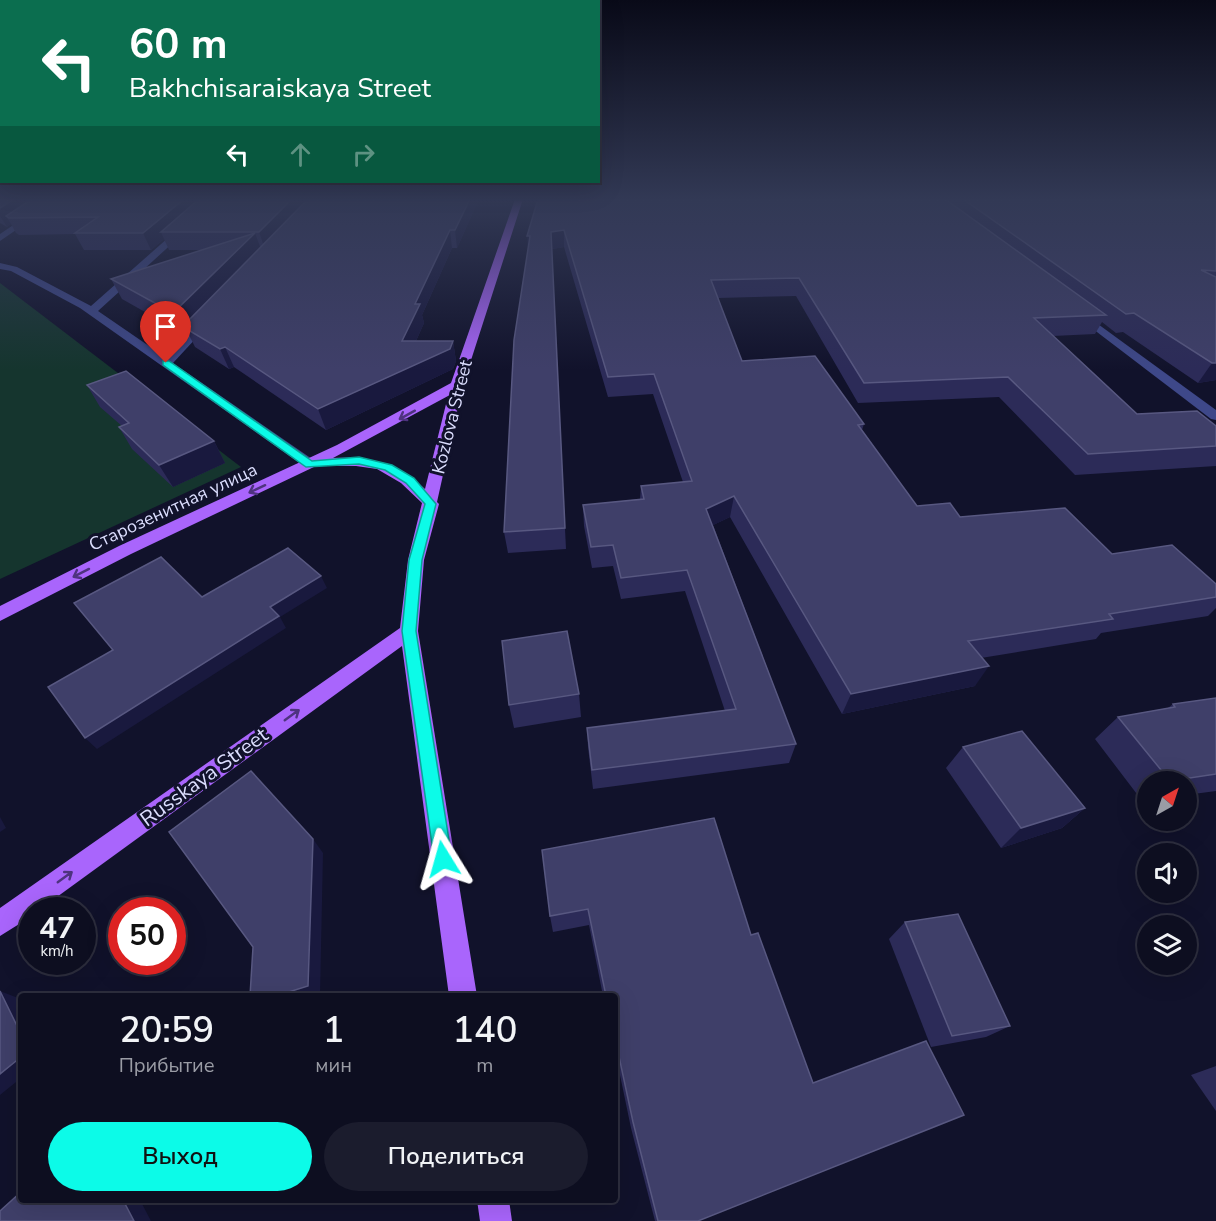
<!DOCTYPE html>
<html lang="ru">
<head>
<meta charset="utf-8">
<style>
	body { margin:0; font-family:"Nunito Sans",sans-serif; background:#1b1c2d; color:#f1f3f6; height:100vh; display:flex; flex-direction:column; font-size:22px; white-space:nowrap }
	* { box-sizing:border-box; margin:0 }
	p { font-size:20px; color:#9a9ca5 }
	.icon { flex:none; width:33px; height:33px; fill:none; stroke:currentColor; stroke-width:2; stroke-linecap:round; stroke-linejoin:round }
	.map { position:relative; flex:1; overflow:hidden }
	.panel { position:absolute; left:18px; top:993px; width:600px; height:210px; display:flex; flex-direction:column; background:#0d0e20; border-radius:6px; box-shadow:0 6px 24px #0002,0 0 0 2px #2d2e3e }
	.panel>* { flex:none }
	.top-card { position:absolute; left:0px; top:0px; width:600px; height:183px; box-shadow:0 6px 24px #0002,0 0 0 2px #2d2e3e; background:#0b6e4f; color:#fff; overflow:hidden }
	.needle { width:39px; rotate:39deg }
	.fabs { position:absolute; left:1137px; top:771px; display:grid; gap:12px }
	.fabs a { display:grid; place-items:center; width:60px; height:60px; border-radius:50%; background:#0d0e20; box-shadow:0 6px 24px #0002,0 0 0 2px #2d2e3e; font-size:30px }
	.speed { position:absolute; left:18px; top:897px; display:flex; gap:12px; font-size:30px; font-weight:700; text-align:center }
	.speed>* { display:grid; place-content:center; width:78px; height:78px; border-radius:50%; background:#0d0e20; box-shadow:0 6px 24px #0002,0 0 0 2px #2d2e3e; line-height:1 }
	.speed small { font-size:15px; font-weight:400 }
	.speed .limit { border:9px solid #d22; background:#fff; color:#111 }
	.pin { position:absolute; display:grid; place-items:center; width:51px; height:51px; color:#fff; margin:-62px -26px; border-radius:50% 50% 50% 0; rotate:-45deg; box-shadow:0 0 6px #0007 }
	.pin .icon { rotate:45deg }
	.me { position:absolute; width:66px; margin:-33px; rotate:352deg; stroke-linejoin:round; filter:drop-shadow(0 0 4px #0008) }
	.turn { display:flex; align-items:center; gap:21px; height:126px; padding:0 30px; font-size:27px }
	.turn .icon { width:78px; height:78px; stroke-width:2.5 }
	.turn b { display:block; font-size:42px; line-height:51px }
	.lanes { display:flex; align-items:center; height:57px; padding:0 30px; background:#0003; justify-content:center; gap:30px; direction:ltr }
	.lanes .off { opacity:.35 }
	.eta { display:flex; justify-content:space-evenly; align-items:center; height:102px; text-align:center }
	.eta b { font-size:36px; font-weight:600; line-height:42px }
	.button { display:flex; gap:12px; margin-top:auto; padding:12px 30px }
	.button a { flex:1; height:69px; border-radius:36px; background:#0cfbe8; color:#111; font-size:24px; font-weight:600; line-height:69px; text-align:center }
	.button a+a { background:#1b1c2d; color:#f1f3f6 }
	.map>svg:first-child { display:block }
</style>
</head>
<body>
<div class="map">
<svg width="1216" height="1221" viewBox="0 0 1216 1221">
	<rect width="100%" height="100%" fill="#11122b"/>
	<path fill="#15352e" d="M0,283L241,467L0,579Z"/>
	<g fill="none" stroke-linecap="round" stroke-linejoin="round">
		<g fill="#3e4889" fill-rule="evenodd">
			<path d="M52,199H61L0,241V234Z"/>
			<path d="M212,199H221L98,311L165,357L203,318H211V322L173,363L315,461L317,464L315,467H305L80,308L11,271L0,269V263L17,267L91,306Z"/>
			<path d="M1080,311L1216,410V420L1211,419L1076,316V312Z"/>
		</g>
		<g fill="#a965fc" fill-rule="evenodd">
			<path d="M515,199H523L463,385L437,502L439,504L424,560L418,631L477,996H449L402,646L39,910H32V916L0,936V908L400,628L408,560L422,503L401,483L377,469L356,466H316L131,554L0,621V606L119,546L337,445L451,383ZM448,396L425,489C399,463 369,456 333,458Z"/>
			<path d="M477,1200H509L512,1221H480Z"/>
		</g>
	</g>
	<g fill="#2c2b58">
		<path d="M0,199H479L457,248H452L422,315L424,323L416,341H453L456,361L453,369L326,430L234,367L229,369L195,347L187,331L184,334L122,299L111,279L203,250H169L164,239L151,250H84L75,234L19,235L16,233L11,224L7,227L0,223Z"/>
		<path d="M538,199H1216V380L1198,383L1123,332L1116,333L1102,322L1095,334L1053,336L1137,414L1216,426V466L1075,475L999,397L858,403L796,296L718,298L742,361L864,424L862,430L917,506L1112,554L1216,584V608L1208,616L1101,633L1096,639L981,658L975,686L842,714L730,517L713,525L796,744L789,763L593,789L588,747L587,728L725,711L685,591L621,599L613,566L592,568L584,526L583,505L640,499L641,486L683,482L653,394L608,397L564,247L552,249L566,549L508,553L504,532Z"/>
		<path d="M87,385L214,441L225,463L173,487L132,449L119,427L122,426L100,407Z"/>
		<path d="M579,694L581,717L514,728L509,705Z"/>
		<path d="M1216,698V791L1186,795V782H1148V801L1143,802L1095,739L1118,717L1168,708L1173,704Z"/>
		<path d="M963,747L1085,808L1062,828L1001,848L946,768Z"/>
		<path d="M714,818L698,1221H655L631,1128L615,1051V996H603L589,925L553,932L550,916Z"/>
		<path d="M905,922L1010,1026L986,1037L931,1047L889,939Z"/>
		<path d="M1216,1066V1111L1191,1075Z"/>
	</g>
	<g fill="#19193e">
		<path d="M14,199H48L6,216L11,224L7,227L0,216V208Z"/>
		<path d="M184,199H209L161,232L164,239L151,250L143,233Z"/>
		<path d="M292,199H313L265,249L259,232Z"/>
		<path d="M470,199H479L457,248L455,230Z"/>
		<path d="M450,230L452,248L422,315L424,323L407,361L402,341L415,304Z"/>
		<path d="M564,230V247L552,249L566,549L551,232Z"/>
		<path d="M255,233L262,252L190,323L187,322L190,328H185L187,331L184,334L173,313Z"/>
		<path d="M527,236H530L528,253Z"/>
		<path d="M453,341L456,361L453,369L326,430L318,409Z"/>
		<path d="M225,347L234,367L229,369L220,349Z"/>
		<path d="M1212,363H1216V380L1198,383Z"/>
		<path d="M214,441L225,463L173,487L159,465Z"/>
		<path d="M734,496L730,517L703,530L706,509Z"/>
		<path d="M321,576L327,588L280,617L286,628L97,749L85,738L270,607Z"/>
		<path d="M989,666L975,686L842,714L851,694Z"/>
		<path d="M1085,808L1062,828L1001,848L1021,828Z"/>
		<path d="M0,817L6,828L0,832Z"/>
		<path d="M313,839L323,853L320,996H276Z"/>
		<path d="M0,991L18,998L21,1003V1034Z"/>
		<path d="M21,1057V1078L0,1095V1074Z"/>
		<path d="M123,1200H140L151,1221H134Z"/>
	</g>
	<g fill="#3f3f69" stroke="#585881" stroke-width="1.5">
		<path d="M0,199H14L0,208Z"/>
		<path d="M32,199H184L143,233H75L98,217L9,218L6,216Z"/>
		<path d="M199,199H292L259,232H161Z"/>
		<path d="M308,199H470L455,230H450L415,304H420L402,341H453L450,349L318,409L225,347L220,349L185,328L190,323L187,322Z"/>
		<path d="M538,199H945L1106,315L1034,318L1137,414L1197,411L1216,426V446L1088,454L1008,377L864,383L799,278L711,280L742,361L815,356L864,424L858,425L917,506L950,503L960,517L1065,508L1112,554L1172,545L1216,584V597L1109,614L1113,619L968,641L989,666L851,694L734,496L706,509L796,744L592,770L587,728L736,709L687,570L621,578L613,545L591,547L583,505L644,499L641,486L692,481L654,374L608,377L564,230L551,232L565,528L504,532L514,340L530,236H527Z"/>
		<path d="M963,199H1216V271L1201,270L1216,277V363H1212L1134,313L1126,314Z"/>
		<path d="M255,233L173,313L111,279Z"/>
		<path d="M126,371L214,441L159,465L119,427L129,423L87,385Z"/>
		<path d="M288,548L321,576L270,607L279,616L85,738L48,687L113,650L74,603L161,557L202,597Z"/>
		<path d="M567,631L579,694L509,705L502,641Z"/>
		<path d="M1216,698V774L1170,781L1118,717L1175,707L1173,704Z"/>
		<path d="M1022,731L1085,808L1021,828L963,747Z"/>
		<path d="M251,771L313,839L308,986L276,996H250L253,947L169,832Z"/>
		<path d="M714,818L751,935L758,933L813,1083L926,1041L964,1115L698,1221H658L633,1122L615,1038V996H606L588,909L550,916L542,850Z"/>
		<path d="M958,914L1010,1026L952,1036L905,922Z"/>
		<path d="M0,991L21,1034V1057L0,1074Z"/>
		<path d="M21,1192V1200H123L134,1221H0V1211Z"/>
	</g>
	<defs><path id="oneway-shaft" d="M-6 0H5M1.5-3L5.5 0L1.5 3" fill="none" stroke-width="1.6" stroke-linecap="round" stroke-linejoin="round" transform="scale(1.5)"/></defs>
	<g stroke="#4e337f">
		<use href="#oneway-shaft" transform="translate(407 415) rotate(151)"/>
		<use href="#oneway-shaft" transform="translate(257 489) rotate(155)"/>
		<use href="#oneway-shaft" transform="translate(81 573) rotate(153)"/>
		<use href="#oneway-shaft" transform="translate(292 715) rotate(-36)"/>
		<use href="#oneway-shaft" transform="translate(65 877) rotate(-36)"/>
	</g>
	<linearGradient id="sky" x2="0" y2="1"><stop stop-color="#090a18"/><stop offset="0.54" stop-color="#323955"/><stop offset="1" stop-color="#323955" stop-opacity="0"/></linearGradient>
	<rect width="1216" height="370" fill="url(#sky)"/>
	<path fill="#0cfbe8" stroke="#08a397" stroke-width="1.5" d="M163,361H169L312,461L359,457L392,465L414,478L436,504L422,560L416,631L452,859L449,865L443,868L436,865L434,859L402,631L409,560L425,504L406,483L385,470L359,464L306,467L163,365Z"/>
	<g text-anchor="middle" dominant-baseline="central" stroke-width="6" stroke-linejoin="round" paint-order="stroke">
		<g font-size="18" fill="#dcdefe" stroke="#11122b">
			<text transform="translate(452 417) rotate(-76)">Kozlova Street</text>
			<text transform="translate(173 507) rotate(-25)">Старозенитная улица</text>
		</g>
		<g font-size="21" fill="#dcdefe" stroke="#11122b">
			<text transform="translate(204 777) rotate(-36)">Russkaya Street</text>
		</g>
	</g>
</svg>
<div class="fabs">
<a><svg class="needle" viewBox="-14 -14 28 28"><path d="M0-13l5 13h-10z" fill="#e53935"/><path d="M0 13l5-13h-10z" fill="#9a9ca5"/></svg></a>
<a><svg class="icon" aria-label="sound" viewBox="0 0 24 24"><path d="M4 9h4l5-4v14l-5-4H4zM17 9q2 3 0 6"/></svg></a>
<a><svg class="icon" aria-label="layers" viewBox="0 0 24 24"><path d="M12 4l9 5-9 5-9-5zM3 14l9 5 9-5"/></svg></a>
</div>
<div class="speed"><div>47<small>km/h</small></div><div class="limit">50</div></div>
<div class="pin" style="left:166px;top:363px;background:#d93025"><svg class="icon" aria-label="arrive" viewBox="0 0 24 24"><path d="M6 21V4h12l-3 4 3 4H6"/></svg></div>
<svg class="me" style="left:443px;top:859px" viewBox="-20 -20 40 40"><path d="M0-17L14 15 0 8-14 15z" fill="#0cfbe8" stroke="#fff" stroke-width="4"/></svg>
<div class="top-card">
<div class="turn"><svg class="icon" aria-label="left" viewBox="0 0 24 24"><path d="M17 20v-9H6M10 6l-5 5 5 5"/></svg><div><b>60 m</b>Bakhchisaraiskaya Street</div></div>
<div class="lanes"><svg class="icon" aria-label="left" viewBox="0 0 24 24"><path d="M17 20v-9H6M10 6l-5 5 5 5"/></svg><svg class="icon off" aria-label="ahead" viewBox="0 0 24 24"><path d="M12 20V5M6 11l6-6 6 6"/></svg><svg class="icon off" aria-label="right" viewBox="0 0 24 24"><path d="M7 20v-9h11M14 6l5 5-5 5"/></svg></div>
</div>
<section class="panel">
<div class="eta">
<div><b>20:59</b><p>Прибытие</p></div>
<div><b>1</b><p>мин</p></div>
<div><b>140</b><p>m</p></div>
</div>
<div class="button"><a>Выход</a><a>Поделиться</a></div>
</section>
</div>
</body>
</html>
